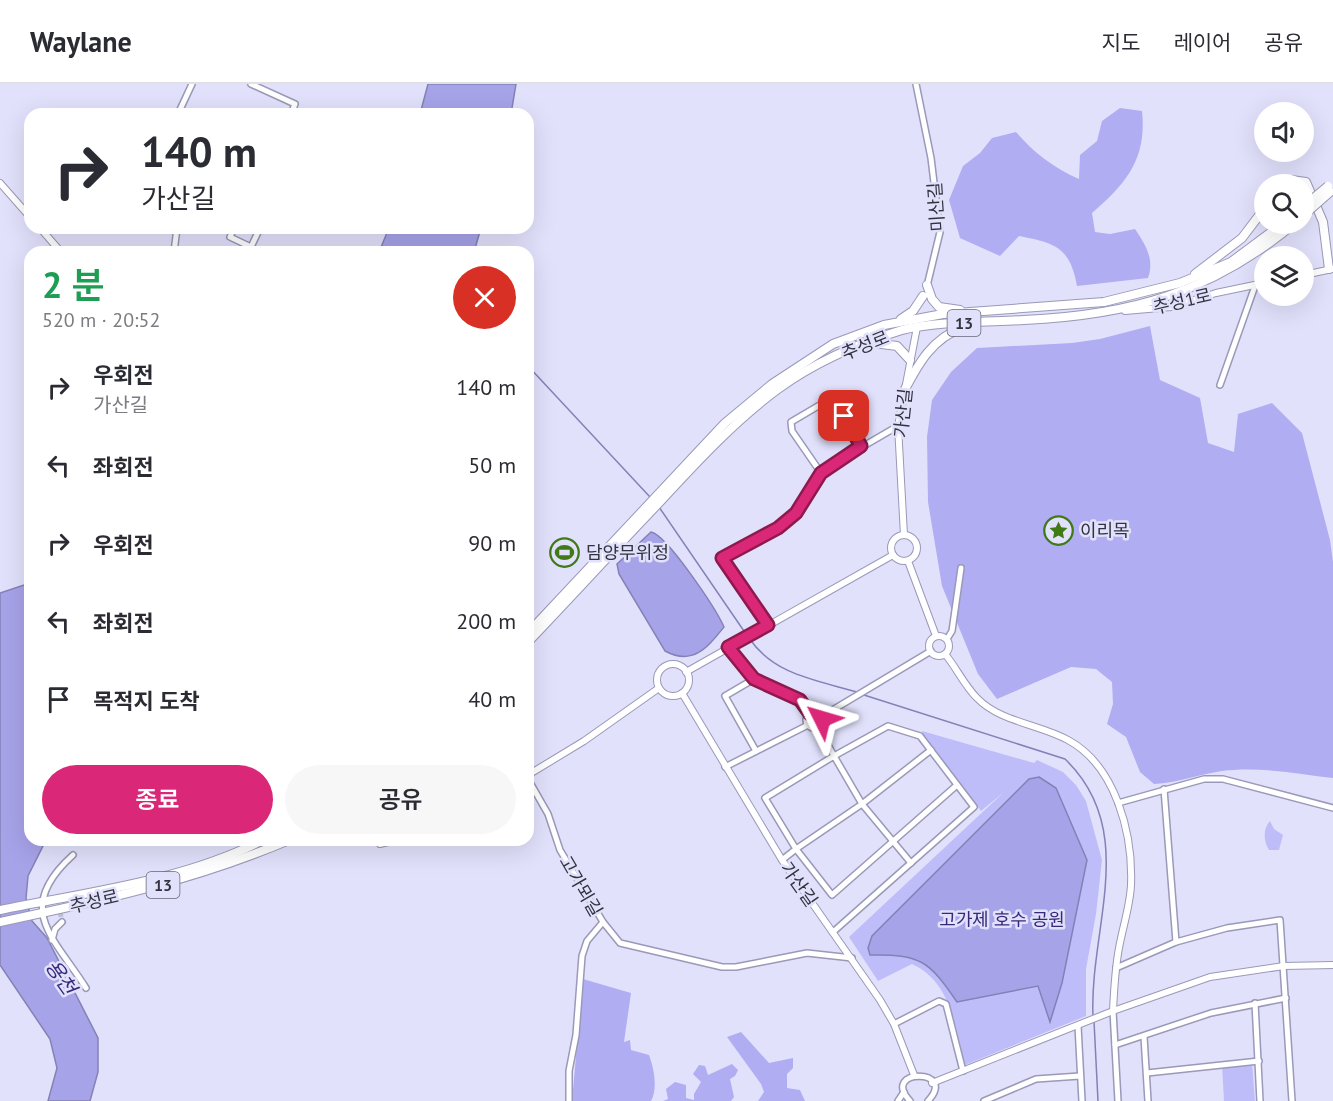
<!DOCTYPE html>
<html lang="ko">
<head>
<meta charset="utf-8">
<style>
	body { margin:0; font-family:"PT Sans","Noto Sans KR",sans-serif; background:#f7f7f7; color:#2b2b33; height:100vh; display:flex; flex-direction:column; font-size:22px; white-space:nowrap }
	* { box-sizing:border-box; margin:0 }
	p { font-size:20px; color:#7c7c81 }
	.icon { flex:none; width:33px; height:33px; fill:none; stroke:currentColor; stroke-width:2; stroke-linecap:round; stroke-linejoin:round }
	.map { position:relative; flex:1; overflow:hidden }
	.sheet { position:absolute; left:24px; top:162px; width:510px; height:600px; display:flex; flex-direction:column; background:#fff; border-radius:18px; box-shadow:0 6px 24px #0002 }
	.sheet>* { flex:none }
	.banner { position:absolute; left:24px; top:24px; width:510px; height:126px; border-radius:18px; box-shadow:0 6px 24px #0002; background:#fff; color:#2b2b33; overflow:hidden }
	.fabs { position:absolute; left:1254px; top:18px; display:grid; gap:12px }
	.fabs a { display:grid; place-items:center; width:60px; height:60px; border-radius:50%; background:#fff; box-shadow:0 6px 24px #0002; font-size:30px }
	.pin { position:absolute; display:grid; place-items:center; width:51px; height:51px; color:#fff; margin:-26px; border-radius:12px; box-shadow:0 3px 9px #0006 }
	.me { position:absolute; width:66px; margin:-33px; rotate:310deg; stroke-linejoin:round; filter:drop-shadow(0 0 4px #0008) }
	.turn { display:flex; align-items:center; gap:21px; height:126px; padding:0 18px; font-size:27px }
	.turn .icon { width:78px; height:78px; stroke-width:2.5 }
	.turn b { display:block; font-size:42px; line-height:51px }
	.round { display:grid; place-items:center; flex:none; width:63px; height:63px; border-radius:32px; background:#f7f7f7 }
	.overview { display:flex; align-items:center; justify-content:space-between; height:102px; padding:0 18px }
	h1 { font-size:36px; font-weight:600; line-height:45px; color:#1e9e55 }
	.action { display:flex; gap:12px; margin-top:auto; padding:12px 18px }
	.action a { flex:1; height:69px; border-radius:36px; background:#db2777; color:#fff; font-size:24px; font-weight:600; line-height:69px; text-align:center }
	.action a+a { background:#f7f7f7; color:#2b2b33 }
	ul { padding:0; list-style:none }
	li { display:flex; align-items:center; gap:18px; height:78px; padding:0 18px }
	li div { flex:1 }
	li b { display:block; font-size:22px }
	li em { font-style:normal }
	header { display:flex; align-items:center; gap:36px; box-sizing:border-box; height:84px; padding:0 30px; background:#fff; border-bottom:2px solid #e1e1e2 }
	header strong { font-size:28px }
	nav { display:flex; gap:33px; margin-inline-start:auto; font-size:21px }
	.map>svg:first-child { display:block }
</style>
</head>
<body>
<header>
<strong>Waylane</strong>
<nav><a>지도</a><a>레이어</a><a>공유</a></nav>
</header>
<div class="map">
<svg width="1333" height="1017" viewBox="0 0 1333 1017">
	<rect width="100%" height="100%" fill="#e1e1fc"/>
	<g fill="#bfbdf9">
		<path d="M922,647L1034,679L1037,676L1063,688L1076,701L1086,717L1102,776L1096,830L1086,885V932L965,981C955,942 951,898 912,880L878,897L849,853L1004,708L981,727L922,650Z"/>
		<path d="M1270,737L1274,745L1283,751L1279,766H1269C1263,757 1263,744 1270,737Z"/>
		<path d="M1252,979L1255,1017H1224L1222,981Z"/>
	</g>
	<g fill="#b0adf3">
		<path d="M1120,24L1142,27C1147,74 1127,99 1092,129L1095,148L1110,150L1135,145C1145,160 1155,175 1148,194L1077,202C1070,163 1055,159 1019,152L1000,172L960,154L949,116L963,82L980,69L992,54L1016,48C1034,69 1054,84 1079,95L1080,71L1097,57L1102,37Z"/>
		<path d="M1150,242L1160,296L1200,314L1208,359L1234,368L1238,330L1272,319L1302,349L1330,456L1333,478V694C1297,690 1258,682 1222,687C1199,690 1178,699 1154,700L1140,688L1126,653L1107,640L1113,620L1112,598L1096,585L1071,583L997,615L978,590L942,502L928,418L927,353L932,316L951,288L977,264L1072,259L1100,255Z"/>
		<path d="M583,895L631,909L624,958L630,956L631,966L649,971C654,985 658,1004 651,1017H572Z"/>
		<path d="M741,948L769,979L793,974V984L787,990V1004L800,1006L805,1017H758L764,1008L761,1000L727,953Z"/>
		<path d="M732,980L738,986L735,992L730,995L734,1013L731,1017H663L668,1015L666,1005L675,998L686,1001V1014L694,1016V1010L701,998L693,990L699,981L705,982L708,991Z"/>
	</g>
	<g fill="#a7a3e9" stroke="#8481b6" stroke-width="1.5">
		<path d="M428,0H516L511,30H420Z"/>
		<path d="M389,144H481L474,168H379Z"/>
		<path d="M651,448C667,451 716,525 724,543C707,564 693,582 665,567L619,490L617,480Z"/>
		<path d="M30,499V756H46L28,792L26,814L32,837L47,854L98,954V988L90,1017H48L57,984L50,955L0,881V509Z"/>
		<path d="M1039,693L1056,704L1087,776L1062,899L1050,938L1038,902L957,918C929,877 921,870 870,871L868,864L872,852L1029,695Z"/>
	</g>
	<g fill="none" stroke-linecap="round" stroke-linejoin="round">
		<g stroke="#8481b6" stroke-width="1.5">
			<path d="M528,282L650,413"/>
			<path d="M659,423L746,550"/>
			<path d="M749,554C774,591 816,596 857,608"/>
			<path d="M864,611L1065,675C1140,747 1089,844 1093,932"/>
			<path d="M1094,937L1098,1017"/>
		</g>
		<path stroke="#bebed6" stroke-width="5" stroke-dasharray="5 2.5" stroke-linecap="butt" d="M58,813L61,833"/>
		<defs>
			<g id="minor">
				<path d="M251,0L295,20L291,30"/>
				<path d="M916,0L931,74L940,148L927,202"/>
				<path d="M178,30L192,0"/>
				<path d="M228,144L233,146L230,153L251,163L260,144"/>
				<path d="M174,168L177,144"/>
				<path d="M1220,301L1255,202"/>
				<path d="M821,389L792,347L791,338L830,315L836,317L861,362"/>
				<path d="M768,541L722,474L778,444L796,429L824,385L898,342"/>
				<path d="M947,555L952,547L961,484"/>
				<path d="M728,563L754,595L800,617L810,630"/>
				<path d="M754,595L725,612L756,667"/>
				<circle cx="814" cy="636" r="8"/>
				<path d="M821,633L931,567"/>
				<path d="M818,643L834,672L888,642L920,652L974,723L833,848"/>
				<path d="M725,683L808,641"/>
				<path d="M528,695L548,730L560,766L603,838L587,857L582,872L576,951L569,987V1017"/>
				<path d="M1118,719L1204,695H1223L1333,724"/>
				<path d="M73,771C13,825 54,853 86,904"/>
				<path d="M782,776L796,765L832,811L957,701"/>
				<path d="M911,779L862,720L834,672L765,714L796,765L862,720L931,666"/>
				<path d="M603,838L620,859L722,883H736L807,869L852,874"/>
				<path d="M52,856L55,845L62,838"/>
				<path d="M1176,858L1227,844L1280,836L1292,1017"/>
				<path d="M1116,884L1176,858L1164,705"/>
				<path d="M1255,919L1260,1017"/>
				<path d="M1113,927L1118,1017"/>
				<path d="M894,940L939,917L946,920L963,987"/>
				<path d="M1078,942L1082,1017"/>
				<path d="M1144,953L1148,1017"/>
				<path d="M1115,961L1211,929L1286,914"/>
				<path d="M1147,989L1259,977"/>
				<path d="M898,1017L904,1008"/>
				<path d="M910,1017C879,984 959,984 928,1017"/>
				<path d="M984,1017L1036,995L1080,992"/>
			</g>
			<g id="tertiary">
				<path d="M0,99L30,133"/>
				<path d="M40,144L61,168"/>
				<path d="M1304,191L1332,185"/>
				<path d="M1125,227L1171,223L1216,209L1264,199"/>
				<path d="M904,451L898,342L917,243"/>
				<circle cx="904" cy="464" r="13"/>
				<path d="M908,477L936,552"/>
				<circle cx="939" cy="562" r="10"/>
				<circle cx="673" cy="596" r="16"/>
				<path d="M686,588L893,471"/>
				<path d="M682,609L782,776L880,916L894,940L914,991"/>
				<path d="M528,691L584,657L659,604"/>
				<path d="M379,756L380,760L396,756"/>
				<path d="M1113,927L1210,893L1284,882L1333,881"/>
				<path d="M932,999L1113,927C1114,906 1115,885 1119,864C1123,842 1130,822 1131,801C1133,750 1116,682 1068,656C1039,640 1000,638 977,614C964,601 956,583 945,570"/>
			</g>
			<g id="primary">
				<path d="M1283,100L1291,96L1306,98L1323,138L1329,185"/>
				<path d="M1195,190L1242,154L1264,125"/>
				<path d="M927,201L932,215L939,223L960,226"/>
				<path d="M901,235L913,227L923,212"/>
				<path d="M874,259L897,262L910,276"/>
				<path d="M903,309C918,280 932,254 964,243"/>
				<path d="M528,549L725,339L772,300L833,260L884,241L943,230L1104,218L1180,199L1231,178L1282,140"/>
				<path d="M528,558C571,513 613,467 656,422C694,381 733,338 778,305C814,279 859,259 902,246C934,237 990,238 1024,236C1131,231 1210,209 1294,140"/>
				<path d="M0,826C88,808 183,797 263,756"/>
				<path d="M0,838C99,817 196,796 289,756"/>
			</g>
		</defs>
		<use href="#minor" stroke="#9999b8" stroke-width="8"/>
		<use href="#tertiary" stroke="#9999b8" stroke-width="8"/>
		<use href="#primary" stroke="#9999b8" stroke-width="10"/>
		<use href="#minor" stroke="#fff" stroke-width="5"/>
		<use href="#tertiary" stroke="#fff" stroke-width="6"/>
		<use href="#primary" stroke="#fff" stroke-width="8"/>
		<defs>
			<g id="primary-bridge">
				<path d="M1304,122L1328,102"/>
				<path d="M1304,131L1330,108"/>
			</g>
		</defs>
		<use href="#primary-bridge" stroke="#9999b8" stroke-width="10" stroke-linecap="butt"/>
		<use href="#primary-bridge" stroke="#fff" stroke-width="8"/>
	</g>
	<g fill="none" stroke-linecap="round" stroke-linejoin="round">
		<defs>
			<path id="route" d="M822,635L818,629L810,630L800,616L754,595L728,563L768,541L722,474L778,444L796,429L821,389L861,362L844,332"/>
		</defs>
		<use href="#route" stroke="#8e194d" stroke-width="15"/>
		<use href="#route" stroke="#db2777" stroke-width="10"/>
	</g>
	<defs>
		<symbol id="sight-ring" viewBox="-11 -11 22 22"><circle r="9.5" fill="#e1e1fc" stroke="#3f7a14" stroke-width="1.5"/><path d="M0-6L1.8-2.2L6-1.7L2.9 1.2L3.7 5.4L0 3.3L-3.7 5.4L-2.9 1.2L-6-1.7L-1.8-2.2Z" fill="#3f7a14"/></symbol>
		<symbol id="stadium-ring" viewBox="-11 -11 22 22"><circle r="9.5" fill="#e1e1fc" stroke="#3f7a14" stroke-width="1.5"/><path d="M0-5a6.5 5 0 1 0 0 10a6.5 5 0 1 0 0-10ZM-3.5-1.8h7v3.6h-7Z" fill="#3f7a14"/></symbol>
	</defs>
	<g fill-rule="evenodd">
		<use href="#sight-ring" x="1042" y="430" width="33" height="33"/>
		<use href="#stadium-ring" x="548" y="452" width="33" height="33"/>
	</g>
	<g text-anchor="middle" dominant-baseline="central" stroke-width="5" stroke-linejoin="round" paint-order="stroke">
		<g fill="#e1e1fc" stroke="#676778" stroke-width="1.5">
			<rect x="947.5" y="226" width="33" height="26" rx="4.5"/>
			<rect x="146.5" y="788" width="33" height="26" rx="4.5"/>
		</g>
		<g font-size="16" font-weight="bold" fill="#333340">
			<text x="964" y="239">13</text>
			<text x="163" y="801">13</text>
		</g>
		<g font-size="18" fill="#333340" stroke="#e1e1fc">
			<text transform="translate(936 123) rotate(-94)">미산길</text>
			<text transform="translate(1182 217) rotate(-13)">추성1로</text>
			<text transform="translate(865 261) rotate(-22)">추성로</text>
			<text transform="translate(903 329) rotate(-84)">가산길</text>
			<text transform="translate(799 800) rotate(55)">가산길</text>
			<text transform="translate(581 802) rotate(60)">고가뫼길</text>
			<text transform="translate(94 817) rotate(-13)">추성로</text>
		</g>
		<g font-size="18" fill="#333340" stroke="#e1e1fc" text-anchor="start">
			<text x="1080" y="446">이리목</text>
			<text x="586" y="468">담양무위정</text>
		</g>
		<g font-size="18" fill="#372878" stroke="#e1e1fc">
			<text x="1002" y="835">고가제 호수 공원</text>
		</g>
		<g font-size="20" font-style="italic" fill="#382979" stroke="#e1e1fc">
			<text transform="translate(61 893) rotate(55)">용천</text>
		</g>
	</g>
</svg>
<div class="fabs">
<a><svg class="icon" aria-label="sound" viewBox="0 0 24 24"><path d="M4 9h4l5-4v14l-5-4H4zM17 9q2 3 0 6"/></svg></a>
<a><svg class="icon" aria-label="search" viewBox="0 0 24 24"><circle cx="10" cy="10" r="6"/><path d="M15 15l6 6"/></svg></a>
<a><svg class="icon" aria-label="layers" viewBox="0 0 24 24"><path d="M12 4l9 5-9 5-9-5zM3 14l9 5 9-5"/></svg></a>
</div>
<div class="pin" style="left:844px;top:332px;background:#d93025"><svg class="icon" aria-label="arrive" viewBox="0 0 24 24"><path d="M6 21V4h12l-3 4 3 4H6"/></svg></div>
<svg class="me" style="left:822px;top:635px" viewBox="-20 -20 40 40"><path d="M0-17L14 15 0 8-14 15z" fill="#db2777" stroke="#fff" stroke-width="4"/></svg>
<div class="banner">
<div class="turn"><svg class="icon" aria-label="right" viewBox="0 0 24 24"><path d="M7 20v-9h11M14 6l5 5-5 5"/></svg><div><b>140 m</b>가산길</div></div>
</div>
<section class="sheet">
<div class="overview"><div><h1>2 분</h1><p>520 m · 20:52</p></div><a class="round" style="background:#d93025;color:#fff"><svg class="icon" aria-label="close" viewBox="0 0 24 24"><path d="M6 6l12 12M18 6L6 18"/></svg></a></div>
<ul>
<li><svg class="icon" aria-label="right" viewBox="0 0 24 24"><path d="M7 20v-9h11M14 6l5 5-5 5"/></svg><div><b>우회전</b><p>가산길</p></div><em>140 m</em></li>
<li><svg class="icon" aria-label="left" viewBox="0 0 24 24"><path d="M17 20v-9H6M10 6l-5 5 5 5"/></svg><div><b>좌회전</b></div><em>50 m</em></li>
<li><svg class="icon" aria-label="right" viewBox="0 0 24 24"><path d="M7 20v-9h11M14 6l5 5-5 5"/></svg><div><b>우회전</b></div><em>90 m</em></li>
<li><svg class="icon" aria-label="left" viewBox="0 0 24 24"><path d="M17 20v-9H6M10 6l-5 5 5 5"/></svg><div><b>좌회전</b></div><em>200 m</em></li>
<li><svg class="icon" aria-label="arrive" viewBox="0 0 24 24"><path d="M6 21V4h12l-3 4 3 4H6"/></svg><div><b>목적지 도착</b></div><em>40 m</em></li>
</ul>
<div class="action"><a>종료</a><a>공유</a></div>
</section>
</div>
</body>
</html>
